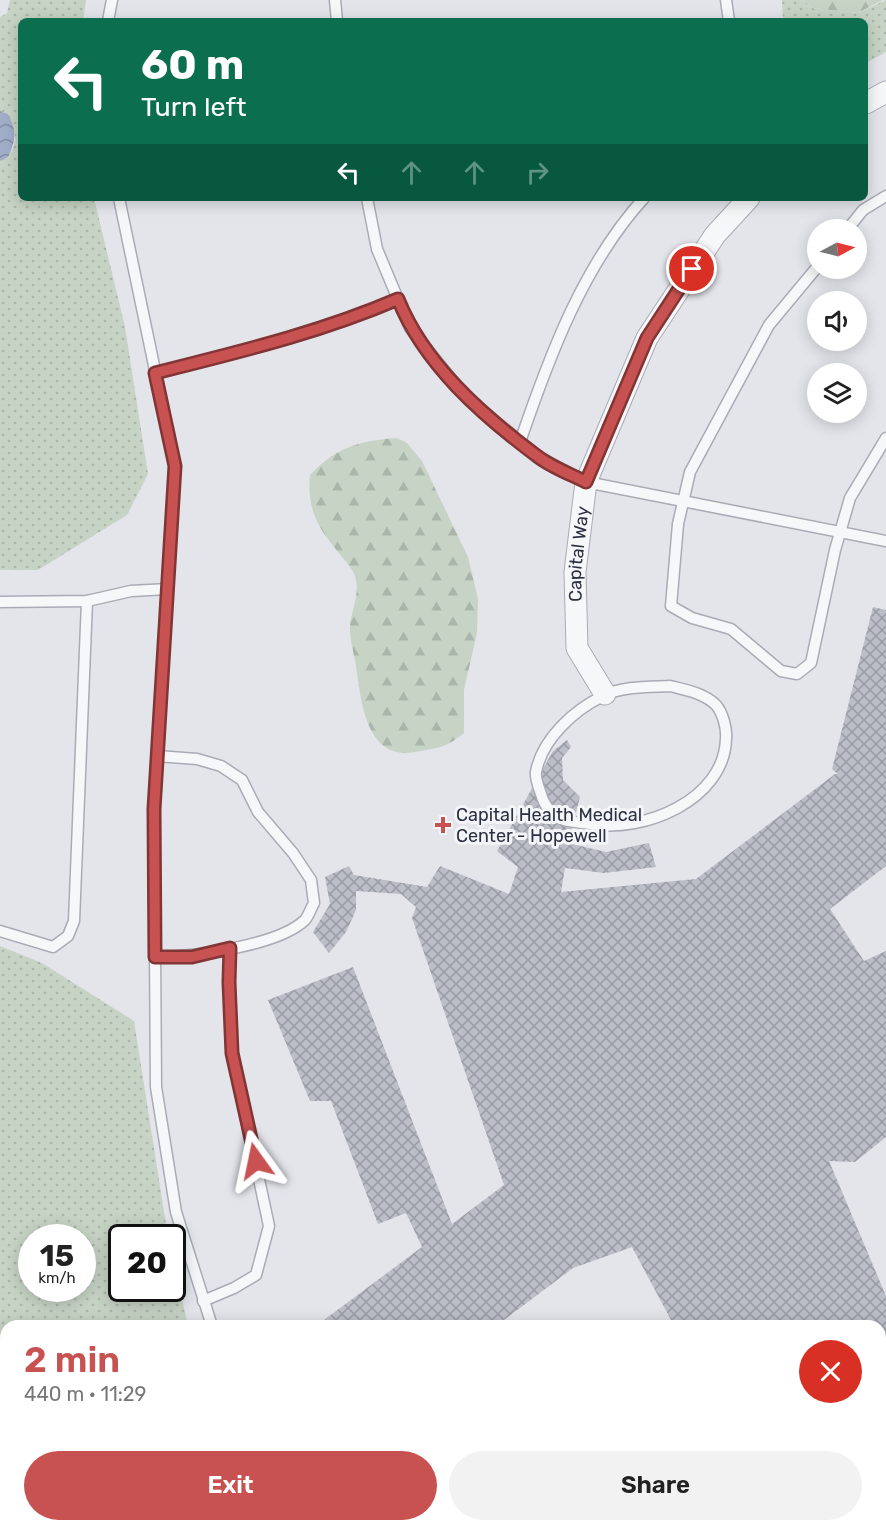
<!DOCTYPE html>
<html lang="en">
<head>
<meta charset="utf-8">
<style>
	body { margin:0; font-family:Rubik,sans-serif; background:#f2f2f2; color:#222; height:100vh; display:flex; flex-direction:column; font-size:22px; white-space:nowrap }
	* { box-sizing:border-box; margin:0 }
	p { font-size:20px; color:#767676 }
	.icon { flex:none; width:33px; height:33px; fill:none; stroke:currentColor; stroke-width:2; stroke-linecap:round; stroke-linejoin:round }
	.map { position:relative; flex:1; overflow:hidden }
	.side { position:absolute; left:0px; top:1320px; width:886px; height:212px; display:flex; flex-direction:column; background:#fff; border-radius:18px 18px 0 0; box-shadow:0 3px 15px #0003 }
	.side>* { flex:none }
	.top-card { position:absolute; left:18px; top:18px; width:850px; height:183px; border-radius:9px; box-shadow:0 3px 15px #0003; background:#0b6e4f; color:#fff; overflow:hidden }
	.needle { width:39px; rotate:83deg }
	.fabs { position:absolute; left:807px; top:219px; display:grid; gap:12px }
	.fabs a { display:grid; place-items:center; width:60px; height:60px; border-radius:50%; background:#fff; box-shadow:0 3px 15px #0003; font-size:30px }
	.speed { position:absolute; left:18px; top:1224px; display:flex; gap:12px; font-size:30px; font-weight:700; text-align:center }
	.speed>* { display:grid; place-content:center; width:78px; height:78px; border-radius:50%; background:#fff; box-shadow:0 3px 15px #0003; line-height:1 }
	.speed small { font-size:15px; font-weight:400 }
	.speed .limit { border:3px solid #111; border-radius:9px; background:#fff; color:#111 }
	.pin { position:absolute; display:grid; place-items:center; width:51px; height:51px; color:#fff; margin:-26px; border:3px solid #fff; border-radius:50%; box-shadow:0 2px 6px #0007 }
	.me { position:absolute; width:66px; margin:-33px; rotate:348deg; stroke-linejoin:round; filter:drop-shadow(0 0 4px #0008) }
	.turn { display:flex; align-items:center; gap:21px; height:126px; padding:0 24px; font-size:27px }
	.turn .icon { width:78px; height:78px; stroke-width:2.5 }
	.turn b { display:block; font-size:42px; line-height:51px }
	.lanes { display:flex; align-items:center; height:57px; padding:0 24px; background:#0003; justify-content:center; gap:30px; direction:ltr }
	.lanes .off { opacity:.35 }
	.round { display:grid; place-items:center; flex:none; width:63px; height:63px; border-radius:32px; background:#f2f2f2 }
	.headline { display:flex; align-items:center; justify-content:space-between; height:102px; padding:0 24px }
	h1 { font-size:36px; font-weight:600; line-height:45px; color:#c85151 }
	.button { display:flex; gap:12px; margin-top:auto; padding:12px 24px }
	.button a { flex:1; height:69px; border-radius:36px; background:#c85151; color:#fff; font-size:24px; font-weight:600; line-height:69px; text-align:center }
	.button a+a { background:#f2f2f2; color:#222 }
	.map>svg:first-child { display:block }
</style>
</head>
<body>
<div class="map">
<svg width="886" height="1531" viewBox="0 0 886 1531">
	<defs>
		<pattern id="grass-dots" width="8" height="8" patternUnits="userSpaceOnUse" patternTransform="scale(1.5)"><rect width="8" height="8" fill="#c7d4c5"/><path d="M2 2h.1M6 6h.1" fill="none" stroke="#abb6aa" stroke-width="1.8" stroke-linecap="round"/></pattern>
		<pattern id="forest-firs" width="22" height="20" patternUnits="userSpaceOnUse" patternTransform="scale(1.5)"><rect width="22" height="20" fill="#c7d4c5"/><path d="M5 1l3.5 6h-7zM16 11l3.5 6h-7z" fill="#abb6aa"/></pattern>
		<pattern id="water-waves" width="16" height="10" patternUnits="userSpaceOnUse" patternTransform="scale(1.5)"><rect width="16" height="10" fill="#a1aec9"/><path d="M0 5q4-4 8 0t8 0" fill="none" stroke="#838ea5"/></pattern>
		<pattern id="building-cross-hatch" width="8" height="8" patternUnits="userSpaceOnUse" patternTransform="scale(1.5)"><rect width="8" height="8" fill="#bbbec7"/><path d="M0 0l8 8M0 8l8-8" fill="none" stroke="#989ba3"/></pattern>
	</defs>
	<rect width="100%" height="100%" fill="#e4e5eb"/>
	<g fill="url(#grass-dots)" fill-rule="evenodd">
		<path d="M10,0H86L83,21H21V198H94L125,327L148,474L127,515L38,570H0V161C20,152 17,131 8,114L0,111V17L7,13Z"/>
		<path d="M782,0H804L812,8L858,13L886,0V52L866,63V21H783Z"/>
		<path d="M0,946L42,963L134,1021L168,1237L122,1238V1288H172L173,1258L188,1326H6V1336L0,1339ZM32,1238H82V1288H32Z"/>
		<path d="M25,1526H104L94,1531H20Z"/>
	</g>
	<g fill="url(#forest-firs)">
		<path d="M804,0H883L858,13L812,8Z"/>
		<path d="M397,438L407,443L422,461L468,557L478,599L477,633L464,690V733C446,748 437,748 415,752C366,761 361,701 356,666C354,654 349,638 350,625C352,610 359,596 356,580C354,569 345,561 339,553C317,527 307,509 310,475C337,447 358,441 397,438Z"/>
	</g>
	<g fill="url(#water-waves)">
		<path d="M0,111L8,114C17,131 16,140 8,157L0,161Z"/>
		<path d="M6,1336V1526H25L20,1531H0V1339Z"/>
	</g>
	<g fill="url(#building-cross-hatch)">
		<path d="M873,607L886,610V866L830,909L864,961L886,951V1137L855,1162L829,1161L886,1296V1419L880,1421V1326H667L671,1320L632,1247L573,1268L496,1326H316L422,1247L406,1213L378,1224L331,1101H310L268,1000L353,967L452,1224L504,1185L412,918L416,907L401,894L356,891V910L346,932L329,953L313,932L330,904L325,877L349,866L354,875L427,887L440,866L509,894L518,867L497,851L553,751L567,740L571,747L562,758L563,780L580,797L568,843L606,852L649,843L656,867L604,873L565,868L561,892L696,879L835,774H838L832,769Z"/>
		<path d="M769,1526H830L832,1531H770Z"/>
	</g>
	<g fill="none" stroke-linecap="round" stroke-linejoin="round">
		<defs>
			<g id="lane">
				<path d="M335,0L337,21"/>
				<path d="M726,0L729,21"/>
				<path d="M108,21L112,0"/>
				<path d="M119,198L175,466L154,809L156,1087L176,1212L212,1326"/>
				<path d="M367,198L377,249L410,328L466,397L539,457L586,482L886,541"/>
				<path d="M847,230L863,210L886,196"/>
				<path d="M818,266L769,325L690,472L678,524L671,606L692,618L731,629L781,671L797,674L811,663L835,550L850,498L886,438"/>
				<path d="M155,373C238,352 318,333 398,299"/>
				<path d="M520,442C549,357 583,265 644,198"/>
				<path d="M0,602L87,601L131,591L168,589"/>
				<path d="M670,686C686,690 704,693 716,705C723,713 727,729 726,739C724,800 644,833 591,824C582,823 573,822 564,820C552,816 544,805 541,794C539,788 535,779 536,772C542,739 574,710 603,696C622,686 649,687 670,686Z"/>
				<path d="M0,931L53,947L68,936L74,921L87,601"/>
				<path d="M155,957C191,957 278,946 305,920C309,915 311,908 314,903L311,880L293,853L258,812L242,780L221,766L197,759L157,756"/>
				<path d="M203,1301L234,1288L256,1275L269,1226L232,1053L229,982L230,948"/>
				<path d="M218,1526L222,1531"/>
				<path d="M310,1526L313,1531"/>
				<path d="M164,1531L175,1526"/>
				<path d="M418,1531L425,1526"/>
				<path d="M521,1531L527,1526"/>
				<path d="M610,1531L613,1526"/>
			</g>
			<g id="street">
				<path d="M866,103L886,92"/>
				<path id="s1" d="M605,694L577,648L575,572L586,482L647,338L715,235L749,198"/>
			</g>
		</defs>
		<use href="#lane" stroke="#a9abb5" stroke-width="13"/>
		<use href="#street" stroke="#a9abb5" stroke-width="23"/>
		<use href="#lane" stroke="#f6f7f9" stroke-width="10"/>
		<use href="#street" stroke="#f6f7f9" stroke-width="21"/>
	</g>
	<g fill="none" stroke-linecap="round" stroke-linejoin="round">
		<defs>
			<path id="route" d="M256,1161L232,1053L229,982L230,948L192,957H155L154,809L175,466L155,373C238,352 319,333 398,299C424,364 482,415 537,456C551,467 570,474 586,482L647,338L692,269"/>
		</defs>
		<use href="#route" stroke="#823535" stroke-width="15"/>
		<use href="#route" stroke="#c85151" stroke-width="10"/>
	</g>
	<path fill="#c85151" stroke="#f3f5f8" stroke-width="2" d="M440 816h6v6h6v6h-6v6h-6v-6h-6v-6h6z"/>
	<g text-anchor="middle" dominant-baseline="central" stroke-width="6" stroke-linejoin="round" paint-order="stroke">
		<g font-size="18" fill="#2c3142" stroke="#f3f5f8">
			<text stroke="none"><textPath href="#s1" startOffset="148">Capital Way</textPath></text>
		</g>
		<g font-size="18" fill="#2c3142" stroke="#f3f5f8" text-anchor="start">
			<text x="456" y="815">Capital Health Medical<tspan x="456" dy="21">Center - Hopewell</tspan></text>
		</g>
	</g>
</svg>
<div class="fabs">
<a><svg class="needle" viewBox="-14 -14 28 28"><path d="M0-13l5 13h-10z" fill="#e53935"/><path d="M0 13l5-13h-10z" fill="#767676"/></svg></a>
<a><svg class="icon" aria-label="sound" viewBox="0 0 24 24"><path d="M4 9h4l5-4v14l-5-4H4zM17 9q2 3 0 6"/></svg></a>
<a><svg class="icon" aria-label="layers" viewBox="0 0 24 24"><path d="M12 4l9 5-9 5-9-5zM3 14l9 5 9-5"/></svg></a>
</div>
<div class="speed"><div>15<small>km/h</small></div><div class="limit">20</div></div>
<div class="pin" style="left:692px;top:269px;background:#d93025"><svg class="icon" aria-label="arrive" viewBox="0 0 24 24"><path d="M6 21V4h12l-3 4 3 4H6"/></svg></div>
<svg class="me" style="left:256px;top:1161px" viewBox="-20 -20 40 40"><path d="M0-17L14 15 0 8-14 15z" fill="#c85151" stroke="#fff" stroke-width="4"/></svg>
<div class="top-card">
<div class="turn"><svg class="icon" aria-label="left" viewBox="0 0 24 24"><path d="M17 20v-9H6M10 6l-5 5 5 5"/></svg><div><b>60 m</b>Turn left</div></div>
<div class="lanes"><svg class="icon" aria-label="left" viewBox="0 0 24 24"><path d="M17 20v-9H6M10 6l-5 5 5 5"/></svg><svg class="icon off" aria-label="ahead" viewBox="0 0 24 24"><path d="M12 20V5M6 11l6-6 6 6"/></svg><svg class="icon off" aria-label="ahead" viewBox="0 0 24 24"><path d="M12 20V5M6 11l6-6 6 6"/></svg><svg class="icon off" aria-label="right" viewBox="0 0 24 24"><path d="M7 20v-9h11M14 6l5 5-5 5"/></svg></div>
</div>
<section class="side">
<div class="headline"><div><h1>2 min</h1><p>440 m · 11:29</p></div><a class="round" style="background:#d93025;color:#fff"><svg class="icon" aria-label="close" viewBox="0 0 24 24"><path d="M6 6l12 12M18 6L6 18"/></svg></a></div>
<div class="button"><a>Exit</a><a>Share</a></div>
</section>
</div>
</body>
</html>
